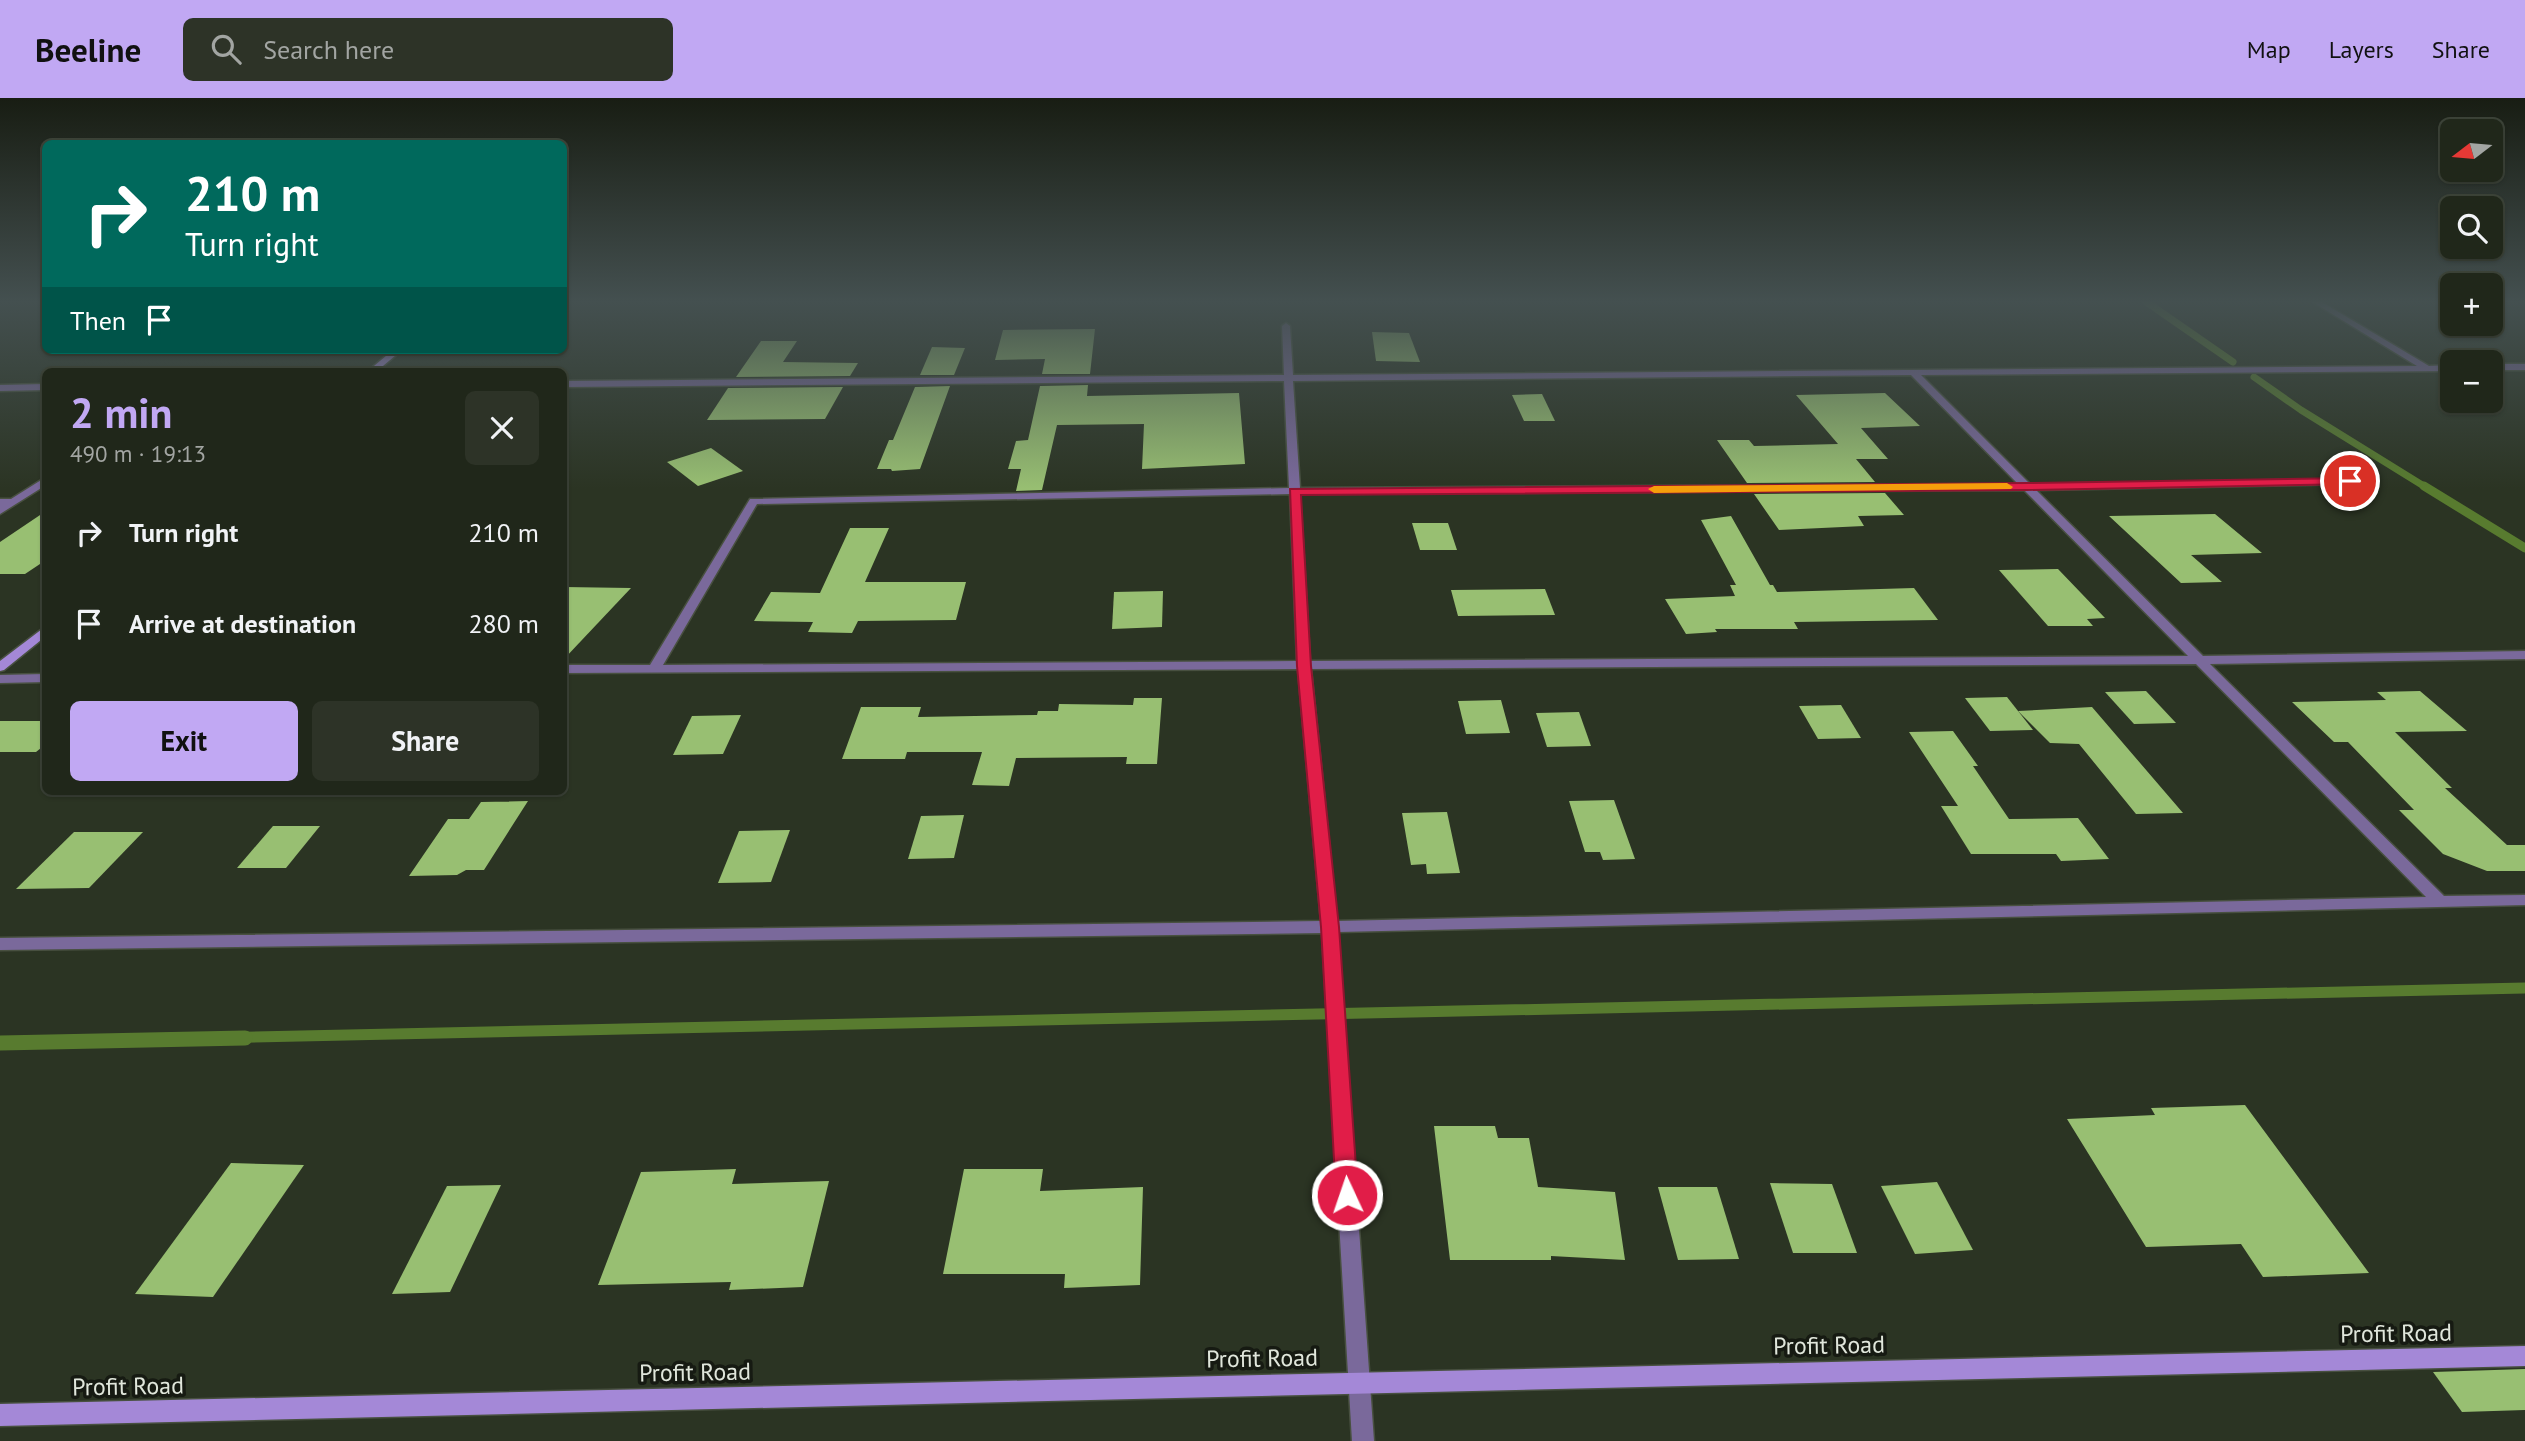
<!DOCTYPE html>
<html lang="en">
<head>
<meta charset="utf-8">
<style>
	body { margin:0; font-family:"PT Sans",sans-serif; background:#2d3327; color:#f1f3f6; height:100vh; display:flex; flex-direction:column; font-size:26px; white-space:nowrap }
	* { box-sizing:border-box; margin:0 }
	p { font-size:23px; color:#a2a5a2 }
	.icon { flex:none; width:38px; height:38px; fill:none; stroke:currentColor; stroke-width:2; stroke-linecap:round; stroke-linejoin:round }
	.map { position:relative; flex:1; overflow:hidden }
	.panel { position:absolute; left:42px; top:270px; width:525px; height:427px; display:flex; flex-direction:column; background:#20271a; border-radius:10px; box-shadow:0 2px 5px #0004,0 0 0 2px #3d4439 }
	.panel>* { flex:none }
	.hud { position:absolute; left:42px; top:42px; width:525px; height:214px; border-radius:10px; box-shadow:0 2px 5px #0004,0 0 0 2px #3d4439; background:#00695c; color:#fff; overflow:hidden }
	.needle { width:46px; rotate:254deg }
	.controls { position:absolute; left:2440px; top:21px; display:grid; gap:14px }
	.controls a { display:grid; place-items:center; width:63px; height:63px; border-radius:10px; background:#20271a; box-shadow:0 2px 5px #0004,0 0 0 2px #3d4439; font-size:35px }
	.pin { position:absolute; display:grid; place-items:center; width:60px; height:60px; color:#fff; margin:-30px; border:4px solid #fff; border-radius:50%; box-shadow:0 2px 7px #0007 }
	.me { position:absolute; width:77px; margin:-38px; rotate:357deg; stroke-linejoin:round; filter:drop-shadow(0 0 5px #0008) }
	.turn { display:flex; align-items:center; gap:24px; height:147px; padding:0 28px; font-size:32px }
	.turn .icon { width:91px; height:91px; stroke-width:2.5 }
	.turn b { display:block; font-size:49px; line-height:60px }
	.then { display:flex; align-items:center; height:66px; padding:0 28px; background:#0003; gap:14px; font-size:26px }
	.round { display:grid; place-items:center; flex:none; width:74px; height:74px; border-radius:10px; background:#2d3327 }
	.summary { display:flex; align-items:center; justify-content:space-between; height:119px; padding:0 28px }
	h1 { font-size:42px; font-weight:700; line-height:52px; color:#c1a8f3 }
	.cta { display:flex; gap:14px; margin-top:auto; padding:14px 28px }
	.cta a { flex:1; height:80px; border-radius:10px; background:#c1a8f3; color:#111; font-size:28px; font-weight:700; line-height:80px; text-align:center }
	.cta a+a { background:#2d3327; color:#f1f3f6 }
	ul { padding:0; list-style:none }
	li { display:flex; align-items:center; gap:21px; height:91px; padding:0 28px }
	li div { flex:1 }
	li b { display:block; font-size:26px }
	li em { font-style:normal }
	header { display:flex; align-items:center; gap:42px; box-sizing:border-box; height:98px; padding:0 35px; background:#c1a8f3; color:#111 }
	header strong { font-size:33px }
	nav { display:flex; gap:38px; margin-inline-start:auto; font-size:24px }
	.search { width:490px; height:63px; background:#2d3327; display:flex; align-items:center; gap:18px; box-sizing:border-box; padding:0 24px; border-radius:10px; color:#a2a5a2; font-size:26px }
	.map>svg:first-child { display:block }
</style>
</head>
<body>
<header>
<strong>Beeline</strong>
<div class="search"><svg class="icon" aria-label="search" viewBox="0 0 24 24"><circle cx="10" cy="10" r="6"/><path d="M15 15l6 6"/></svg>Search here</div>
<nav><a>Map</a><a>Layers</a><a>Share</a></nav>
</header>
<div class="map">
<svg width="2525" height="1343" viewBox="0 0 2525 1343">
	<rect width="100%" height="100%" fill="#2b3423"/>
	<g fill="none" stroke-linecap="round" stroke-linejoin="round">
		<g stroke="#587b2f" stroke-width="7">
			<path d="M2145,203L2233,264"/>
			<path d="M2254,279L2301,312L2427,390"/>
		</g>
		<path stroke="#587b2f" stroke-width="9" d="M2424,388L2525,450"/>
		<path stroke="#587b2f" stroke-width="11" d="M165,941L2525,890"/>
		<path stroke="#587b2f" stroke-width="15" d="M0,945L245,940"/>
	</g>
	<g fill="#98bf72">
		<path d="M1095,231L1090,276H1042L1045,261L995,262L1003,232Z"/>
		<path d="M1372,234L1409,235L1420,264L1376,263Z"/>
		<path d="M761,243H797L783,264L858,265L850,278L736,279Z"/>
		<path d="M932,249L965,250L954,277H920Z"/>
		<path d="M1088,287L1087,298L1239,295L1245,366L1142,371L1144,326L1057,327L1042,392L1016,393L1021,371H1008L1016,343L1028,342L1040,288Z"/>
		<path d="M950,288L920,371L892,373L891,371H877L889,342H893L915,289Z"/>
		<path d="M843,289L825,321L707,322L728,290Z"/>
		<path d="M1885,295L1920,328L1861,330L1888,361H1856L1875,384L1747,385L1717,342H1749L1754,348L1838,346L1796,297Z"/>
		<path d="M1542,296L1555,323H1524L1512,297Z"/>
		<path d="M711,350L743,373L698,388L667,364Z"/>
		<path d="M1885,395L1904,417L1858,418L1864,428L1779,432L1754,396Z"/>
		<path d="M46,413V462L25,476H0V444Z"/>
		<path d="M2215,416L2262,455L2191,457L2222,484L2181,485L2109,418Z"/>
		<path d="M1731,418L1770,487H1773L1777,494L1914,490L1938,522L1794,524L1798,531H1715L1717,534L1686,536L1665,501L1735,498L1730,487H1736L1701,422Z"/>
		<path d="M1412,425H1448L1457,452H1420Z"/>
		<path d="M850,430H889L865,484H966L956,522L858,523L852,535L808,534L813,524L754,523L771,494L820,495Z"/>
		<path d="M2058,471L2105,520L2087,521L2093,528H2048L1999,472Z"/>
		<path d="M564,489L631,490L564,561Z"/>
		<path d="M1545,491L1555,517L1458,518L1451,492Z"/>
		<path d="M1163,493L1162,529L1112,531L1114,494Z"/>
		<path d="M2146,593L2176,625L2134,626L2105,594Z"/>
		<path d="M2420,593L2467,633L2395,634L2452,690H2445L2507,747H2525V773H2487L2443,756L2399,712H2414L2348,644H2334L2292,604L2386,602L2377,594Z"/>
		<path d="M2007,599L2033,632L1990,633L1965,600Z"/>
		<path d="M1134,600H1162L1157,666H1126L1127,659L1016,660L1009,688L972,687L982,654H907L905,661H842L861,609H921L918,619L1037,617L1038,613H1058L1059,606L1133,607Z"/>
		<path d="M1501,602L1510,635L1466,636L1458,603Z"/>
		<path d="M1841,607L1861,640L1818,641L1799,608Z"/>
		<path d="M2092,609L2177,708L2183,715L2136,716L2079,646L2050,645L2018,613Z"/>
		<path d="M1579,614L1591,648L1547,649L1536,615Z"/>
		<path d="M741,617L723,656L673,657L692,618Z"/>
		<path d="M0,623H46V646L36,654H0Z"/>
		<path d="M1953,633L1978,668H1973L2009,721L2078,720L2109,761L2061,763L2056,756H1971L1941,708H1958L1909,634Z"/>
		<path d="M1614,702L1635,761L1603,762L1600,754H1585L1569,703Z"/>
		<path d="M528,703L484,772H466L457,777L409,778L448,721H469L481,704Z"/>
		<path d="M1447,714L1460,775L1427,776L1426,766L1411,767L1402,715Z"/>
		<path d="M964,717L954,760L908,761L921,718Z"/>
		<path d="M273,728H320L286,770H237Z"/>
		<path d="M790,732L771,784L718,785L739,733Z"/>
		<path d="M74,734H143L89,790L16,791Z"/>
		<path d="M2245,1007L2369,1175L2263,1179L2241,1146L2146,1149L2067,1021L2155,1017L2151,1010Z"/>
		<path d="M1434,1028H1495L1498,1040H1529L1538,1089L1615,1094L1625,1162L1551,1158V1162H1450Z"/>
		<path d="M231,1065L304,1067L213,1199L135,1196Z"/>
		<path d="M736,1071L732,1086L829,1083L803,1189L729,1192L731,1184L598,1187L641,1074Z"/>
		<path d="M964,1071H1043L1040,1093L1143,1089L1140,1187L1064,1190L1065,1176H943Z"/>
		<path d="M1937,1084L1973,1152L1915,1156L1881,1088Z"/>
		<path d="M1770,1085L1832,1086L1857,1155H1793Z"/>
		<path d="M501,1087L450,1194L392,1196L447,1088Z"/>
		<path d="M1658,1089H1717L1739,1161L1678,1162Z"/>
		<path d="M2525,1271V1312L2462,1314L2433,1274Z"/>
	</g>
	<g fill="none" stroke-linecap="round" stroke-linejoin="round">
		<defs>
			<g id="street">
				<path d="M2311,203H2320L2429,268L2452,267V273L1921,277L2030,386L2354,381V385L2350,386L2036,392L2203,558L2525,553V561L2210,566L2444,798L2525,797V807L1338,834L1374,1343H1352L1322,835L0,852V840L1321,823L1298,571L564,575V567H650L750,401L1289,390L1284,283L564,289V283L1284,277L1282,228L1286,225L1290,228L1293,277L2417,268ZM1911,277L2018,386L1300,390L1293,283ZM2024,392L2188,558L1310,563L1300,396ZM1290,396L1297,563L663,567L757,406ZM2196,566L2426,799L1337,823L1311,571Z"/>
				<rect x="2490" y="266" width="35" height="6"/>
				<path d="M46,286V292L0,293V287Z"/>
				<path d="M46,379V387L0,416V401H11Z"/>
				<path d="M46,576V584L0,585V577Z"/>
			</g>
			<g id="secondary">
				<path d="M393,252H402L377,273H368Z"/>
				<path d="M46,528V538L4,572L0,573V563Z"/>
				<path d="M2525,1248V1268L0,1328V1306Z"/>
			</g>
		</defs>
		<use href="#street" stroke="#485040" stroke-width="3"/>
		<use href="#secondary" stroke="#485040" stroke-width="3"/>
		<use href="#street" fill="#7a699b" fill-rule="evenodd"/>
		<use href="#secondary" fill="#a488d7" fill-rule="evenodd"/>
	</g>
	<linearGradient id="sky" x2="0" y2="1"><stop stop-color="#181d13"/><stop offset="0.52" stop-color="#445050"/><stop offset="1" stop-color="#445050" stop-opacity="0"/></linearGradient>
	<rect width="2525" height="391" fill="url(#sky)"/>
	<path fill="#e11d48" stroke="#92132f" stroke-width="2" d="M2350,380L2355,381V386L2027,392L1301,397L1311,568L1339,829L1358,1097L1355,1103L1347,1106L1339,1103L1336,1097L1321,829L1297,568L1290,391L2027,385Z"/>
	<path fill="#f59e0b" d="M2007,385L2013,389L2011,391L1654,395L1648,391L1654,388Z"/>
	<g text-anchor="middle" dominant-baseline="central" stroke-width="7" stroke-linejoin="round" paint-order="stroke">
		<g font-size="24" fill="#e0e6db" stroke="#161a12">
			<text transform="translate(2396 1235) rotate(-1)">Profit Road</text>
			<text transform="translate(1829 1247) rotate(-1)">Profit Road</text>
			<text transform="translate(1262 1260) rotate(-1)">Profit Road</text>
			<text transform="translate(695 1274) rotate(-1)">Profit Road</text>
			<text transform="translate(128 1288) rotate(-1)">Profit Road</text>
		</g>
	</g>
</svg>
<div class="controls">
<a><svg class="needle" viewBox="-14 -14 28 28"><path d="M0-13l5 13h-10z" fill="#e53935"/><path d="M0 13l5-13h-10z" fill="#a2a5a2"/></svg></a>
<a><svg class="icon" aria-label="search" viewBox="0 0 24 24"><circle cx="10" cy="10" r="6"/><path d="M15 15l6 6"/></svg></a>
<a>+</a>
<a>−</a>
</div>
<div class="pin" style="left:2350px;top:383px;background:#d93025"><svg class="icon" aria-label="arrive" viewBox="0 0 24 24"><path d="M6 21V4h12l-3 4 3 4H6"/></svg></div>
<svg class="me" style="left:1347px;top:1097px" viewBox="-20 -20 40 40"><circle r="17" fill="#e11d48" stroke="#fff" stroke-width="3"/><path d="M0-11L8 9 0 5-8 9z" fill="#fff"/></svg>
<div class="hud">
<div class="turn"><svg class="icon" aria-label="right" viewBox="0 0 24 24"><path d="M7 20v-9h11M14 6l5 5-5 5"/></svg><div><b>210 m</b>Turn right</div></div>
<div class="then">Then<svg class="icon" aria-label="arrive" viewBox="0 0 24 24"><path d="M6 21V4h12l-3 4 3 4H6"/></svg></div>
</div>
<section class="panel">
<div class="summary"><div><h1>2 min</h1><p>490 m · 19:13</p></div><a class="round"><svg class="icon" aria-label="close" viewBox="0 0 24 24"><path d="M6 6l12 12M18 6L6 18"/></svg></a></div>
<ul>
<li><svg class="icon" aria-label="right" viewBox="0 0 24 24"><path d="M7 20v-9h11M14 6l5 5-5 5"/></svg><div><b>Turn right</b></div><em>210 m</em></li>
<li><svg class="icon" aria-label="arrive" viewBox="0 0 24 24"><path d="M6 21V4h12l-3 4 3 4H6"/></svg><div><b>Arrive at destination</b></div><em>280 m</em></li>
</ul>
<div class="cta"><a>Exit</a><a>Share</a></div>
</section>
</div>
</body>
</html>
